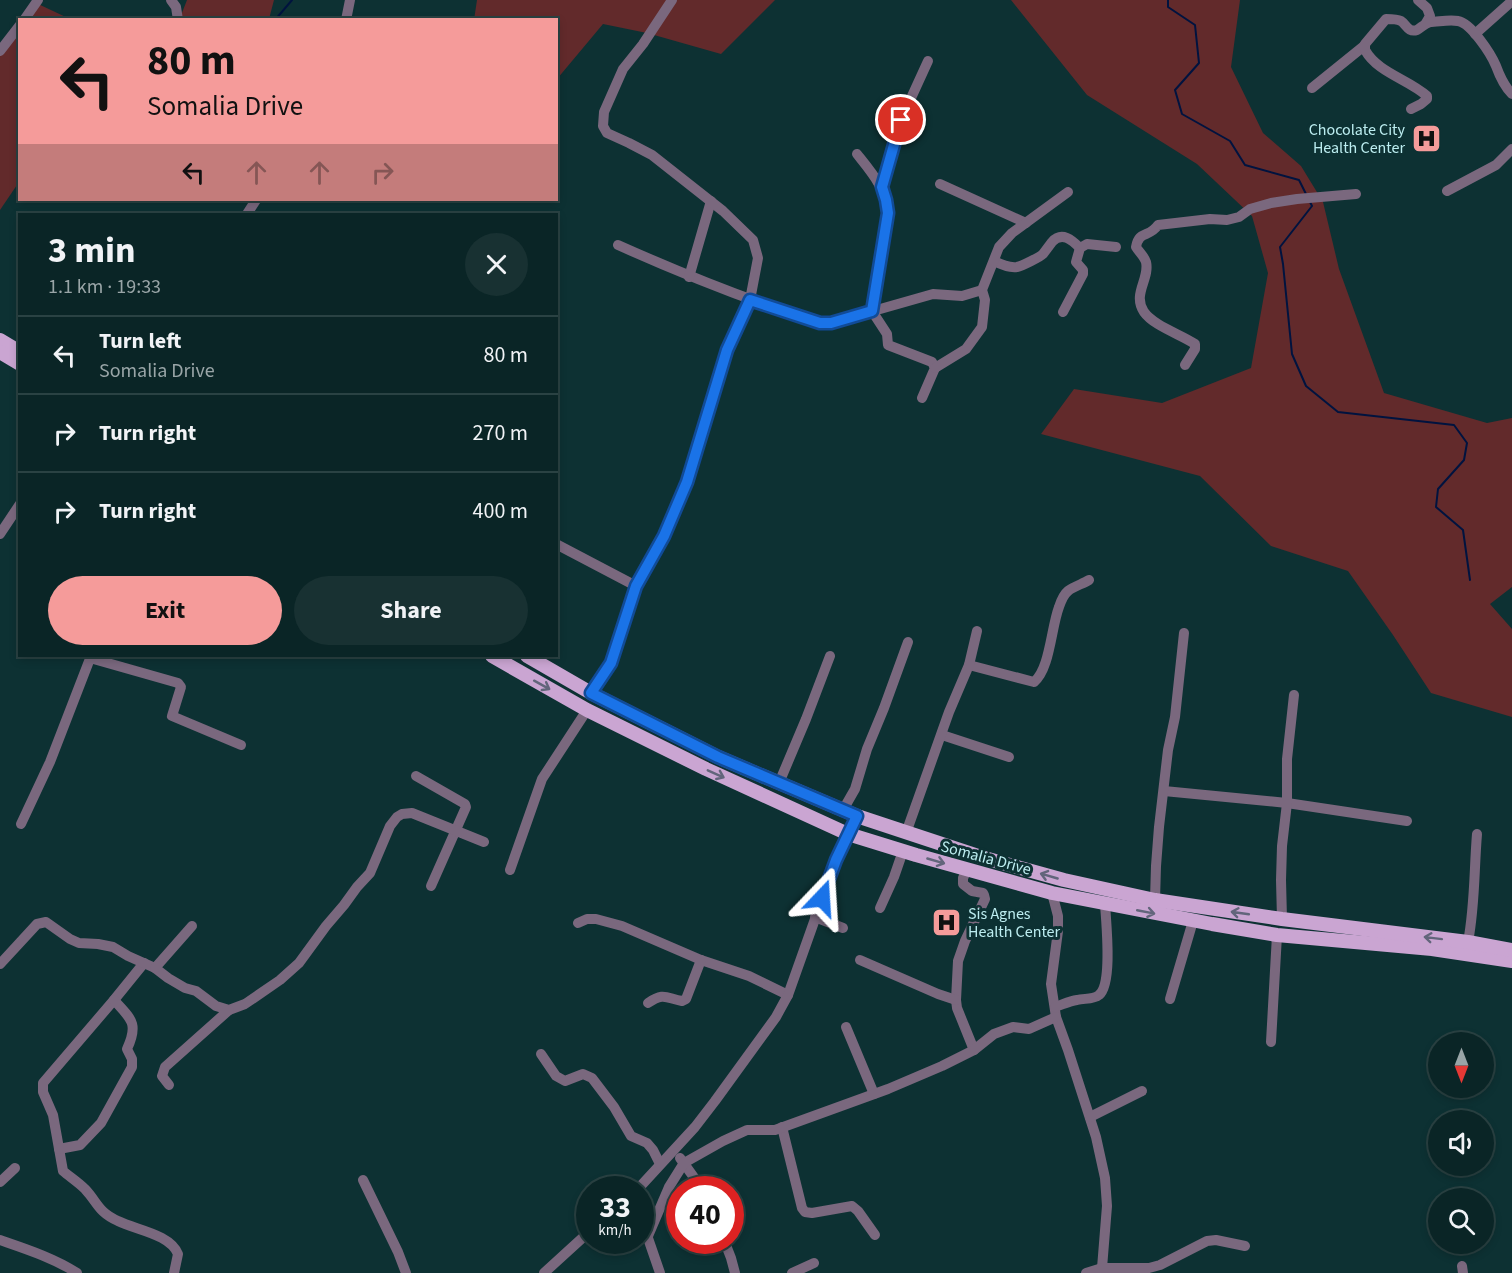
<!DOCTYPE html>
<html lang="en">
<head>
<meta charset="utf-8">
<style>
	body { margin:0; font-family:"Source Sans 3",sans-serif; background:#183132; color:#f1f3f6; height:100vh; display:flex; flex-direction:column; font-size:22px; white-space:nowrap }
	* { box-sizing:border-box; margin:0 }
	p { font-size:20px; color:#99a5a7 }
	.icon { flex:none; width:33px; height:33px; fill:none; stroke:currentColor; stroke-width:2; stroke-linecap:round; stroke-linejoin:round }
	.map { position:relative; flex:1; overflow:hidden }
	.details { position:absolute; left:18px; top:213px; width:540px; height:444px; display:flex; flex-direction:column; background:#0a2526; border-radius:0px; box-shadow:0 3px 9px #0003,0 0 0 2px #2a4243 }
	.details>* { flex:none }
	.banner { position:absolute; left:18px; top:18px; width:540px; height:183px; border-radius:0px; box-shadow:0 3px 9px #0003,0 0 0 2px #2a4243; background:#f59b9a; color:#111; overflow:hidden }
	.needle { width:39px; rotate:180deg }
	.controls { position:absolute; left:1428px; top:1032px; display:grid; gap:12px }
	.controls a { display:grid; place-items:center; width:66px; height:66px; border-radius:50%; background:#0a2526; box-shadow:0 3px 9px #0003,0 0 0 2px #2a4243; font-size:30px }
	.speed { position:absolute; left:576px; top:1176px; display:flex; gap:12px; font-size:30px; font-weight:700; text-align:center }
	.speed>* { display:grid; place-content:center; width:78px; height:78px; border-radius:50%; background:#0a2526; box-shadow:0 3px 9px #0003,0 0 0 2px #2a4243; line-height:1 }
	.speed small { font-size:15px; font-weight:400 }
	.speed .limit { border:9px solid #d22; background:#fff; color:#111 }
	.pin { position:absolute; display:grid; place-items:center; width:51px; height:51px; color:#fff; margin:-26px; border:3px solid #fff; border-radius:50%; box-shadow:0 2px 6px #0007 }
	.me { position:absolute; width:66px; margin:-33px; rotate:20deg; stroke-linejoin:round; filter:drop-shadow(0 0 4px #0008) }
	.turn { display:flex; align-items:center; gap:21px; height:126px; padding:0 30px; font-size:27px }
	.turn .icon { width:78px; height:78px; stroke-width:2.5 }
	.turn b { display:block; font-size:42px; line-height:51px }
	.lanes { display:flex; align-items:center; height:57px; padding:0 30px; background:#0003; justify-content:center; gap:30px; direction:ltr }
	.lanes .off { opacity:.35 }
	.round { display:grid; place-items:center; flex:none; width:63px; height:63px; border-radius:32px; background:#183132 }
	.headline { display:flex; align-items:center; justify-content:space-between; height:102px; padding:0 30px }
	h1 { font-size:36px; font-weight:700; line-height:45px }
	.primary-button { display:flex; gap:12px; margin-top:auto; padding:12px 30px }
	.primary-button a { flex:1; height:69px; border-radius:36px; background:#f59b9a; color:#111; font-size:24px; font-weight:700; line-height:69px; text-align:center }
	.primary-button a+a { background:#183132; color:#f1f3f6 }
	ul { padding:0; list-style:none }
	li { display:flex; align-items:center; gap:18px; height:78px; padding:0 30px; border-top:2px solid #2a4243 }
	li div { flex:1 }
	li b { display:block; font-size:22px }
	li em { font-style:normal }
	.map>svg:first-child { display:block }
</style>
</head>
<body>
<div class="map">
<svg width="1512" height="1273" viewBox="0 0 1512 1273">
	<rect width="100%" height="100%" fill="#0d3133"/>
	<g fill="#622a2b">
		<path d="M187,0H274L269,19L176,20L180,18Z"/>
		<path d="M477,0H775L721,54L647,33L603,24L557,79V82L556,20H474Z"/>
		<path d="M1011,0H1240L1231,67L1263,133L1301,166L1323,202L1339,269L1384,393L1487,423L1512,418V587L1490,604L1512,629V717L1431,693L1393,635L1348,571L1271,546L1200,476L1041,434L1074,389L1162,403L1251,368L1268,273L1252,216L1197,164L1087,95Z"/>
		<path d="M36,3L70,19L24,20Z"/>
		<path d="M19,25V182L0,210V51Z"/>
	</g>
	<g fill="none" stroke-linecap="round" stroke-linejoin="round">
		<g stroke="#00133f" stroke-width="2">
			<path d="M1168,0V7L1195,25L1199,63L1175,90L1182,114L1230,141L1245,165L1299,180L1306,194"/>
			<path d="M275,20L292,0"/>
			<path d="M1310,202L1312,206L1280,247L1283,264L1292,354L1306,386L1338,412L1454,425L1467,443L1464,460L1438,489L1436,507L1463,530L1470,580"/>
		</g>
		<g stroke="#7a687e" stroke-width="10">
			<path d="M171,0L176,7L178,20"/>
			<path d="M1418,0L1427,8L1430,16L1426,23"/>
			<path d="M24,20L38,0"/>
			<path d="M346,20L350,0"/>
			<path d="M1475,34L1512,1"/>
			<path d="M0,51L20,25"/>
			<path d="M1312,88L1364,46"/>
			<path d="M1411,109L1421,104L1427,99V96C1408,79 1378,73 1365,50V44L1386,19C1390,19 1397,19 1401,21C1406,24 1408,33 1417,30C1422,27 1424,24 1430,22C1438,22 1449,19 1458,21C1471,23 1491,54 1496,66C1500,77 1504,86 1512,94"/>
			<path d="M857,154C873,174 884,186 888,213L872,311L887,334L888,345L932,362L935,368L922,398"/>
			<path d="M940,184L1026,223"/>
			<path d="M882,187L901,120L928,61"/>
			<path d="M1447,191L1496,165L1512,149"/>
			<path d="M247,214L256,200"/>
			<path d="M618,245C685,275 750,301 820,323H831L933,294L962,296L982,290"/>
			<path d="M994,261C1000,264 1010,268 1017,267C1022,266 1040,257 1043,254C1046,250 1049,246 1052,242C1062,231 1072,240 1080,248"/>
			<path d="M689,277L711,201"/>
			<path d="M1063,312L1083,274V270L1076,262L1080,248L1087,244L1116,247"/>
			<path d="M1185,365L1195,349V344C1180,334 1154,326 1144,312C1132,294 1150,279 1146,262C1144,256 1139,252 1136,247C1139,230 1149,238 1158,225L1210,219L1227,220L1239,217L1250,209L1271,203L1297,199L1356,194"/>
			<path d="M935,368L966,349L982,327L985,300L982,290L999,247L1012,233L1068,192"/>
			<path d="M0,534L20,504"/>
			<path d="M556,544L636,586"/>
			<path d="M90,658L178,683L181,687L172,716L241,745"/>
			<path d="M969,665L1034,682C1050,669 1051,628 1059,607C1061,601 1063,595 1068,591C1074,586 1083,584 1089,580"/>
			<path d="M591,693L611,663L636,586L664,536L687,482L727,350L750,300L758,258L753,240L723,211L652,155L629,143L607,133L603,126L604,112L623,69L643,44L672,0"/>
			<path d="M942,735L1009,757"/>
			<path d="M416,776L465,804L466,807L431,886"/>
			<path d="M779,783L806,719L830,656"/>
			<path d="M1164,791L1287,803L1407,821"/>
			<path d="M843,810L855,789L867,749L884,708L908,642"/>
			<path d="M21,824L50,762L91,656"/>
			<path d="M906,833L949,712L969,665L977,631"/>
			<path d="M510,870L542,779L587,710"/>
			<path d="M967,870L963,878V884L972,891L983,893L984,895L985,899L965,941L958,961L956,1000L957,1008L974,1050"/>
			<path d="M1052,893L1058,916V931L1051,984L1056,1017L1068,1050L1096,1137L1105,1178L1107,1206L1102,1268L1104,1273"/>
			<path d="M1155,900L1156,866L1159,827L1168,750L1175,717L1184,633"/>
			<path d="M880,908L894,877L903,851"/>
			<path d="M815,917L843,928"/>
			<path d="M1282,919L1281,880L1282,846L1287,803V759L1294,695"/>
			<path d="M578,923L587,919H596L622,926L701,960L749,976L788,995"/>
			<path d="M1468,942C1475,906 1474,870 1477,834"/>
			<path d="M860,960L938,994L956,1000"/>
			<path d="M144,963L114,1000L43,1083V1092L53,1115L63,1171C70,1177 78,1182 85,1189C98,1203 98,1212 118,1221C136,1230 170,1234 178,1254L174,1273"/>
			<path d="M0,964L37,924L46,922L70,939L79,943L98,944L113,947L128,956L155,968L168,978L185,988L196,991L216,1006L229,1010L245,1004L280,980L299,963L326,926L344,905L357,887L370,873L390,826L397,817L402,814L412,813L484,842"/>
			<path d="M155,968L192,926"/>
			<path d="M1170,999L1193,921"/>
			<path d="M648,1003C664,992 666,998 682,1001L686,999L701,960"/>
			<path d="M1055,1007C1062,1005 1069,1001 1077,1000C1084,998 1093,1000 1099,995C1113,984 1106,922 1105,904"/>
			<path d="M846,1027L874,1094"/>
			<path d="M1271,1042L1277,935"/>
			<path d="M541,1054L556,1076L565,1081L583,1074L592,1078L614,1107L631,1136L647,1143L653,1150L660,1164"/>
			<path d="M169,1085L162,1076L165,1067L229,1010"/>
			<path d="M1090,1117L1142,1091"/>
			<path d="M782,1127L802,1208L805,1212L812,1213L852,1206L858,1211L875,1235"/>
			<path d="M59,1149L80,1145L101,1123L132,1067V1059L127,1049C139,1023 131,1019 114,1000"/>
			<path d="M680,1158L703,1190"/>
			<path d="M363,1180L398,1252L406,1273"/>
			<path d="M0,1182L15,1168"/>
			<path d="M637,1190L695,1127L715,1101L776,1017L788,995L836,860L857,816"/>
			<path d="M640,1215L660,1273"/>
			<path d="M648,1236L669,1187L684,1163L723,1141L747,1130H775L888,1089L942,1066L974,1050L994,1034L1013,1027L1029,1029L1056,1017"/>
			<path d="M0,1240C26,1249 54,1258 77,1273"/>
			<path d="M724,1240L731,1258L735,1273"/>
			<path d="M1462,1266L1463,1273"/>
			<path d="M544,1273L590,1231"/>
			<path d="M792,1273L814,1263"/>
			<path d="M1086,1273L1102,1268H1149L1160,1265L1207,1241L1216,1240L1245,1246"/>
		</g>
		<g stroke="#caa5d2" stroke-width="14">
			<path d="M0,340L20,352"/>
			<path d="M0,352L20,364"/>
			<path d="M492,656L587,710L706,769L848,834L916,855L1052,893L1212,924L1277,935L1432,949L1512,961"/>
			<path d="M527,656L591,693L718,757L857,816L981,857L1064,880L1155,900L1282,919L1468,942L1512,950"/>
		</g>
	</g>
	<defs><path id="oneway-shaft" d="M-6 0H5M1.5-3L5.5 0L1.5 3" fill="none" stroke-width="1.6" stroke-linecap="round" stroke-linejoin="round" transform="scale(1.5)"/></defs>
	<g stroke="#62657b">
		<use href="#oneway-shaft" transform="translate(542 685) rotate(29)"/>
		<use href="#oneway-shaft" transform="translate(716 774) rotate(24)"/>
		<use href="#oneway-shaft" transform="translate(936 861) rotate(16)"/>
		<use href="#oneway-shaft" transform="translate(1049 876) rotate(-164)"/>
		<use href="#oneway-shaft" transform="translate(1146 912) rotate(11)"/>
		<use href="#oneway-shaft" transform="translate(1240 913) rotate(-172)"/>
		<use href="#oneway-shaft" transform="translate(1433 938) rotate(-173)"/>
	</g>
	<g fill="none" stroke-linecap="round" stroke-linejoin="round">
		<defs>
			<path id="route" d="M822,898L836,860L857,816L718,757L591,693L611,663L636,586L664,536L687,482L727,350L750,300L820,323H831L872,311L888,213L886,200L882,187L901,120"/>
		</defs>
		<use href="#route" stroke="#114b97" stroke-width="15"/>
		<use href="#route" stroke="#1a73e8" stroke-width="10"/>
	</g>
	<defs>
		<symbol id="hospital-square" viewBox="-11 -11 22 22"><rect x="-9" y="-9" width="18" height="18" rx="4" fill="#f59b9a" stroke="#0d3133"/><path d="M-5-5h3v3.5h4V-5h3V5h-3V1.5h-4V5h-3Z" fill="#111"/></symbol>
	</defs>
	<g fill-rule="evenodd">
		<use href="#hospital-square" x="1410" y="122" width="33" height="33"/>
		<use href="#hospital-square" x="930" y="906" width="33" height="33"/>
	</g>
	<g text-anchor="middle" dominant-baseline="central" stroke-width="6" stroke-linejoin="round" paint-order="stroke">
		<g font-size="16" fill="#bcedf0" stroke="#0d3133" text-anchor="end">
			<text x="1405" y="130">Chocolate City<tspan x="1405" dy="18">Health Center</tspan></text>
			<text x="968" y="914" text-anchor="start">Sis Agnes<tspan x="968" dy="18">Health Center</tspan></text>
		</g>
		<g font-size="16" fill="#bcedf0" stroke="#0d3133">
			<text transform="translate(986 858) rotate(15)">Somalia Drive</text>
		</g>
	</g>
</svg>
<div class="controls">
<a><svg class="needle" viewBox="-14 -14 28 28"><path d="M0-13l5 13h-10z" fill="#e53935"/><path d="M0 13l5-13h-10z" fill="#99a5a7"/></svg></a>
<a><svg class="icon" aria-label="sound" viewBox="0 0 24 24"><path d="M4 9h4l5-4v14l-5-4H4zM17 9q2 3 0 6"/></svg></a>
<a><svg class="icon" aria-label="search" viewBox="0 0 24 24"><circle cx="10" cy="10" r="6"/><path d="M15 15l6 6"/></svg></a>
</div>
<div class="speed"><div>33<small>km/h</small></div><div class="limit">40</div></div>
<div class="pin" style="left:901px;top:120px;background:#d93025"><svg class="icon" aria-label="arrive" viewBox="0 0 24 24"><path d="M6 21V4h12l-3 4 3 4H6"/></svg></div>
<svg class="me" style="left:822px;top:898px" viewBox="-20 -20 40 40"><path d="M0-17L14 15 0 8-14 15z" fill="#1a73e8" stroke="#fff" stroke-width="4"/></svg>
<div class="banner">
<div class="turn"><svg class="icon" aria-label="left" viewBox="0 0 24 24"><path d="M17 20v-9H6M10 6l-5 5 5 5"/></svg><div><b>80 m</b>Somalia Drive</div></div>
<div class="lanes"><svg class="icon" aria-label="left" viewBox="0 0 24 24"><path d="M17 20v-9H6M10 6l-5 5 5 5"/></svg><svg class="icon off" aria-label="ahead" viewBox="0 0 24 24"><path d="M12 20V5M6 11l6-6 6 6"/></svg><svg class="icon off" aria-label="ahead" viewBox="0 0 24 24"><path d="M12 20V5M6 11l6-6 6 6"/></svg><svg class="icon off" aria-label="right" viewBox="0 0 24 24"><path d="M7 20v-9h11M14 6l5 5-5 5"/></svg></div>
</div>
<section class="details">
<div class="headline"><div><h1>3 min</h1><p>1.1 km · 19:33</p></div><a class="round"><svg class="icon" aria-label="close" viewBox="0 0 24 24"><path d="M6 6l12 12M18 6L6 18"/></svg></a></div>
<ul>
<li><svg class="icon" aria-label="left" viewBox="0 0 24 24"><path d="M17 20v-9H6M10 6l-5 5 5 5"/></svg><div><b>Turn left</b><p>Somalia Drive</p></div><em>80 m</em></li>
<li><svg class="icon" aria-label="right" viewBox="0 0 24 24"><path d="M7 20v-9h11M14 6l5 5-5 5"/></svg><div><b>Turn right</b></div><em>270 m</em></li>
<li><svg class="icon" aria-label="right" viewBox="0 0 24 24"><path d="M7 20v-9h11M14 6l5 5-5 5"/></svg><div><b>Turn right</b></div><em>400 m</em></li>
</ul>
<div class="primary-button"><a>Exit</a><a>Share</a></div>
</section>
</div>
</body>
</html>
